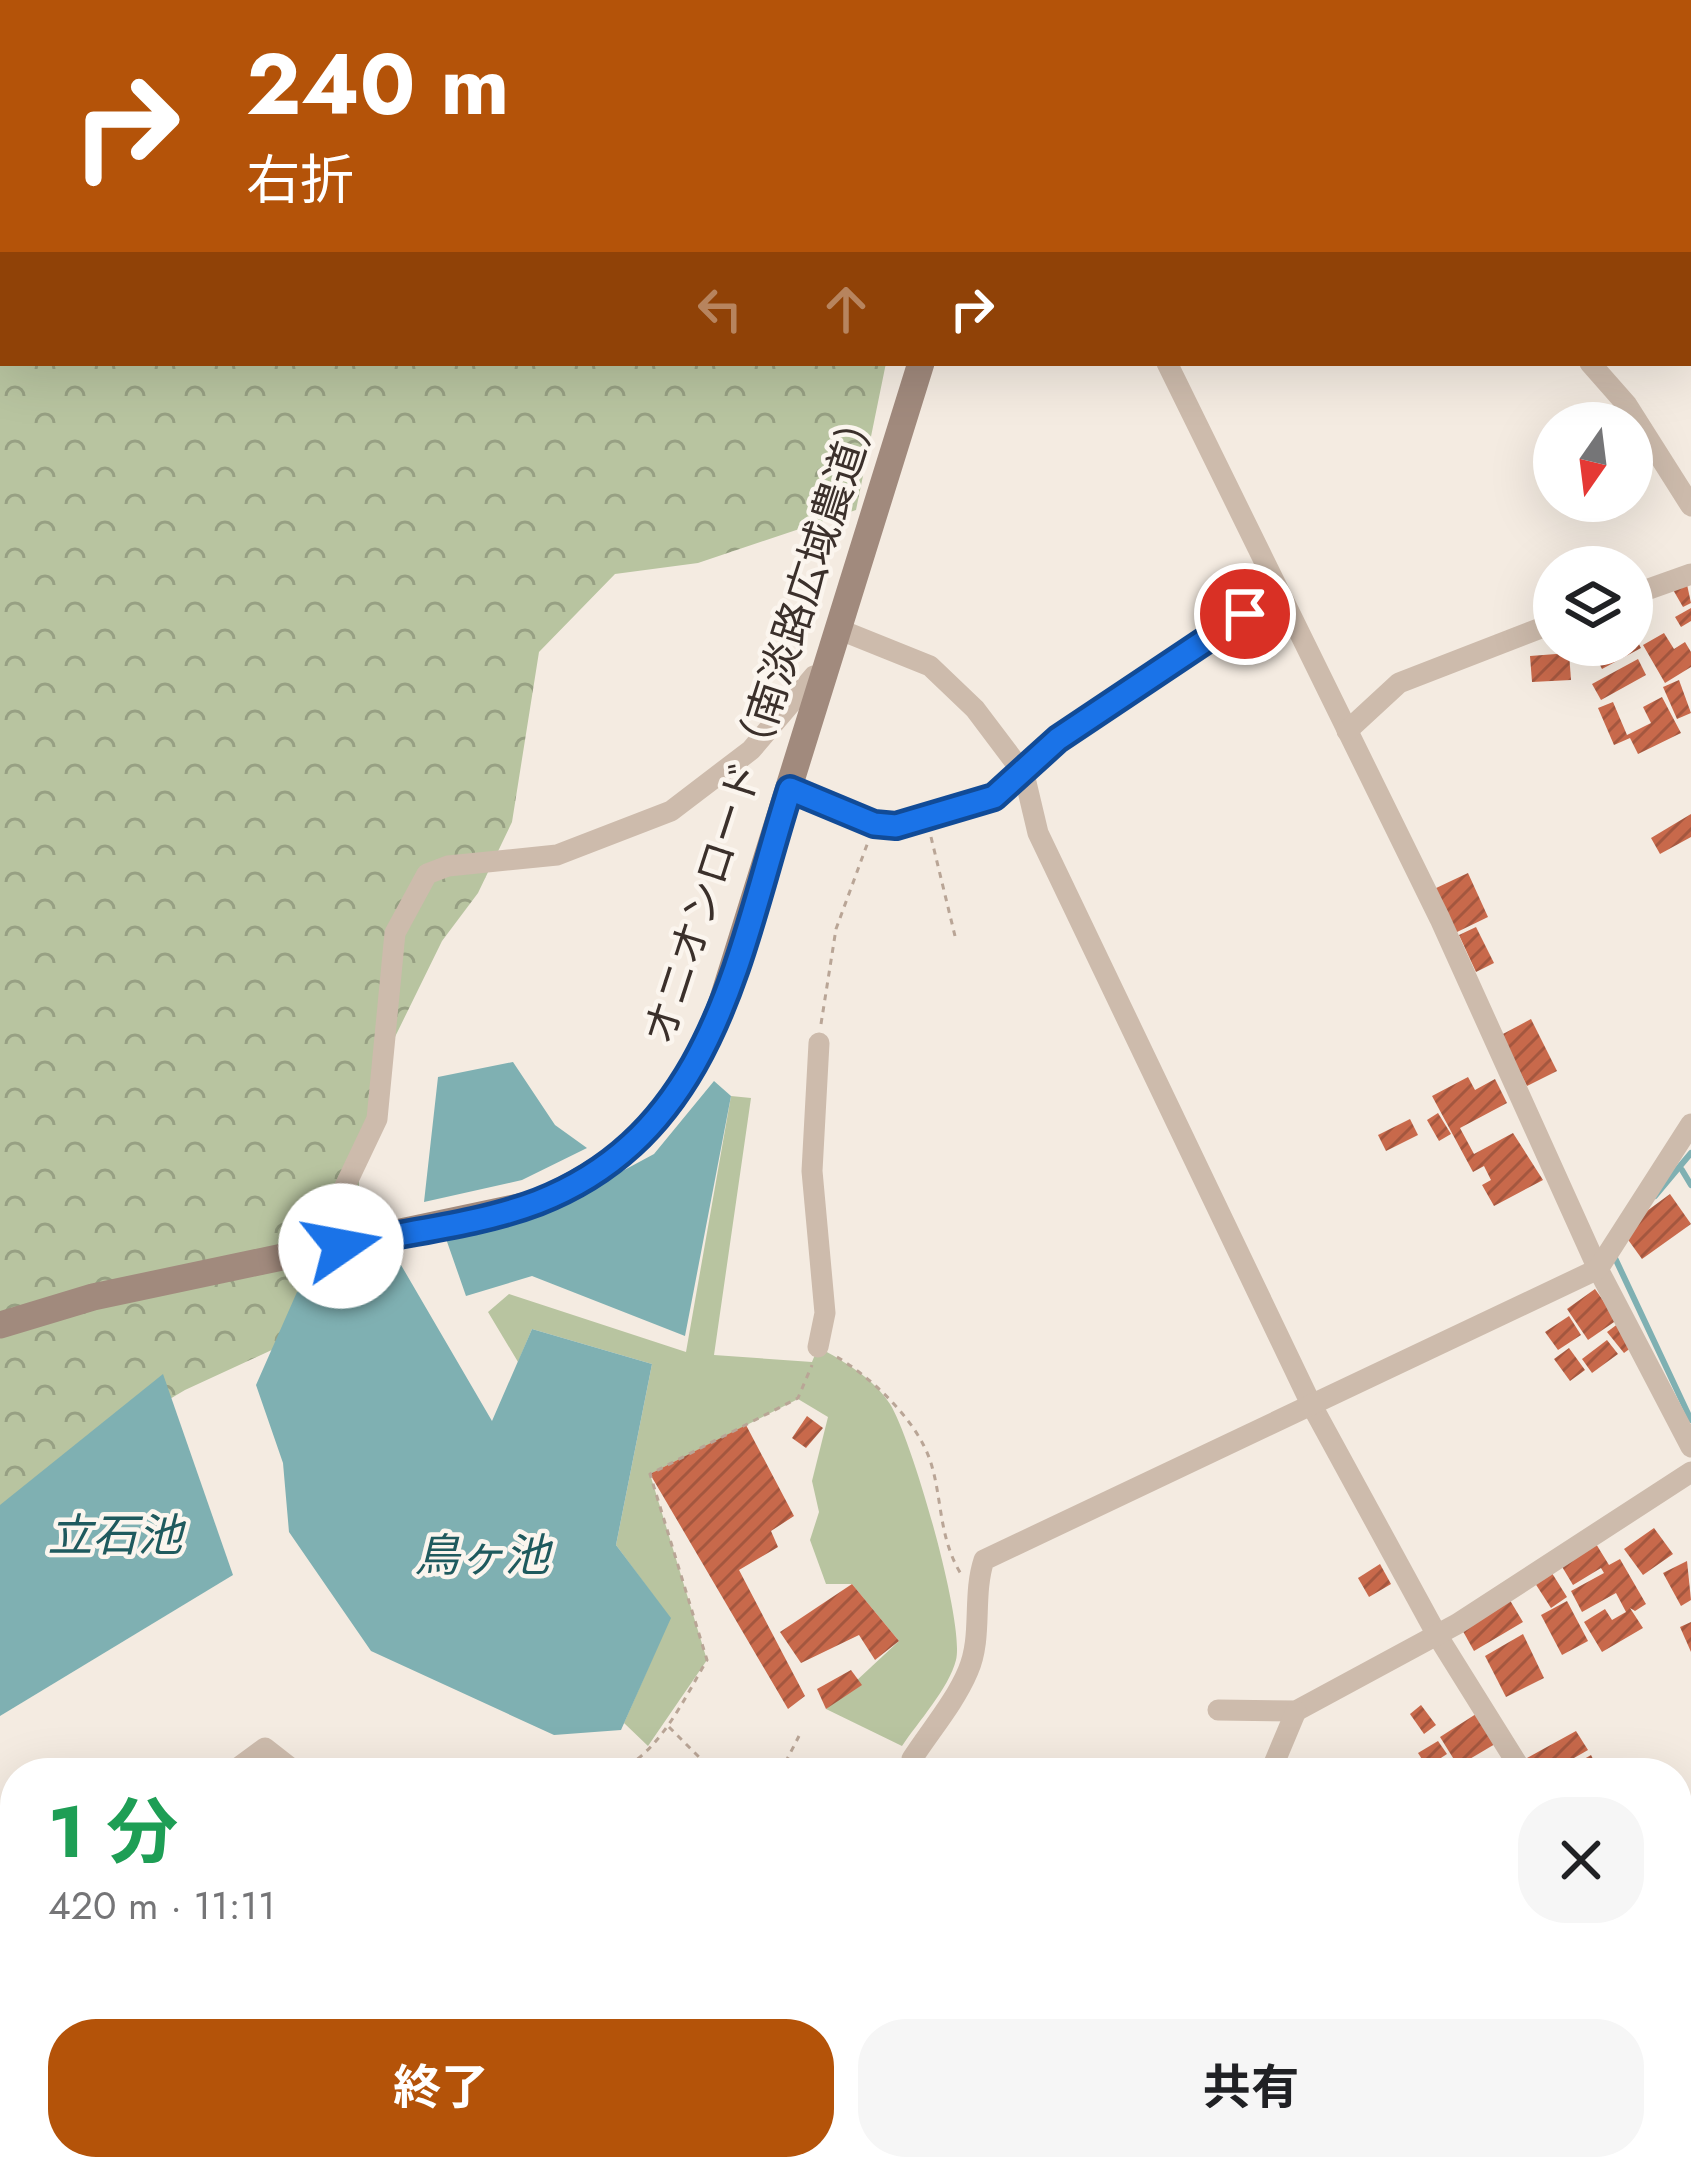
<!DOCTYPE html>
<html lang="ja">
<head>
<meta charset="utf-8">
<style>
	body { margin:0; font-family:Jost,"Noto Sans JP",sans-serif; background:#f6f6f6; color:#202124; height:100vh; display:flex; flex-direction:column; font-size:45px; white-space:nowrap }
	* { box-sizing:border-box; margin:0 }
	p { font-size:39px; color:#757577 }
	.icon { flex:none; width:66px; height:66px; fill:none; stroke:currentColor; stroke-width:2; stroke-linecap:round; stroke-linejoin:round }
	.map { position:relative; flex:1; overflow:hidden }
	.panel { position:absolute; left:0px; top:1758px; width:1692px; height:423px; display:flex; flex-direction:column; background:#fff; border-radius:48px 48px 0 0; box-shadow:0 12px 48px #0002 }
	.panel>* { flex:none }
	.guide { position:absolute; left:0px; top:0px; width:1692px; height:366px; box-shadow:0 12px 48px #0002; background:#b45309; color:#fff; overflow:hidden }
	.needle { width:78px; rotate:194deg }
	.buttons { position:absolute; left:1533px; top:402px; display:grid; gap:24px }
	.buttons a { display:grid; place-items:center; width:120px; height:120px; border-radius:50%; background:#fff; box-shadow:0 12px 48px #0002; font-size:60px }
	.pin { position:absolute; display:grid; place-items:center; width:102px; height:102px; color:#fff; margin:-51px; border:6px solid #fff; border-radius:50%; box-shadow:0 3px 12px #0007 }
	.me { position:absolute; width:132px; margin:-66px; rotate:78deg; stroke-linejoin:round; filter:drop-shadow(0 0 9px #0008) }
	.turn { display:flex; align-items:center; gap:42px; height:252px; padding:0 48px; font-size:54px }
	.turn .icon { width:156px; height:156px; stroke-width:2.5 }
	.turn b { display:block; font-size:84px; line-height:102px }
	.lanes { display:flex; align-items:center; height:114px; padding:0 48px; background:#0003; justify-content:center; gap:60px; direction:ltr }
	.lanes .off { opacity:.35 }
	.round { display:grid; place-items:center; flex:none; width:126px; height:126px; border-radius:48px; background:#f6f6f6 }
	.summary { display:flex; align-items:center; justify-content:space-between; height:204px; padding:0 48px }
	h1 { font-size:72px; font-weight:700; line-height:90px; color:#1e9e55 }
	.button { display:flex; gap:24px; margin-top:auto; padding:24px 48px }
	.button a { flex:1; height:138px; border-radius:48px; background:#b45309; color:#fff; font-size:48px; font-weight:700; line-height:138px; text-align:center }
	.button a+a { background:#f6f6f6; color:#202124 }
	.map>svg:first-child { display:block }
</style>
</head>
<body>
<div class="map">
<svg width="1691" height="2180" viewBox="0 0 1691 2180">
	<defs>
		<pattern id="forest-crowns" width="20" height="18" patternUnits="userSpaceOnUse" patternTransform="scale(3)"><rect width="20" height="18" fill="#b8c4a0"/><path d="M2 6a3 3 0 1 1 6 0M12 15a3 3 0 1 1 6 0" fill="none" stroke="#97a083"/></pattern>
		<pattern id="building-hatch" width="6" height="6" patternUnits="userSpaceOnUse" patternTransform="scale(3)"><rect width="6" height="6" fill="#c8694b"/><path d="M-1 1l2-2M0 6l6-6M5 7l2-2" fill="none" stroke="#a4573f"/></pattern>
	</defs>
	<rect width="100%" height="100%" fill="#f4ebe1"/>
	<path fill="#b8c4a0" d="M731,1096L751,1098L714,1355L812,1362L818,1347C845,1362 873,1378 890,1404C912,1439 965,1623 956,1660C949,1688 918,1722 902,1746L826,1709L899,1641L852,1584H826L810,1540L819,1512L812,1481L828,1417L798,1399L650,1474L707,1660L648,1746L624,1723L670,1618L616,1545L652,1364L532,1329L518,1362L488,1312L509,1294L686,1352Z"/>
	<path fill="url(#forest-crowns)" d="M0,0L949,3H3V363H886L856,510L698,563L615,574L539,652L512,822L478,893L442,941L393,1041L359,1177V1241L350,1279L276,1348L185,1390L99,1441L0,1518Z"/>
	<g fill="#7fb0b2">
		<path d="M513,1062L555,1125L587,1148L522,1180L424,1202L438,1077Z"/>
		<path d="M714,1081L731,1096L685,1336L532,1276L466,1296L444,1233L537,1217L654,1154Z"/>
		<path d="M401,1265L492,1421L532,1329L652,1364L616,1545L671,1618L621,1730L554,1735L371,1651L289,1532L283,1463L256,1385L297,1292Z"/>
		<path d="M163,1374L233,1575L0,1716V1505Z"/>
	</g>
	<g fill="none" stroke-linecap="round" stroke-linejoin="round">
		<g stroke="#7fb0b2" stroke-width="6">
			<path d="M1280,3L1287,0"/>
			<path d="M1689,170L1691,172"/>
			<path d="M1682,1170L1691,1185"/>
			<path d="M1655,1196L1691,1153"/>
			<path d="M1615,1258L1691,1420"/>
		</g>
	</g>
	<g fill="url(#building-hatch)">
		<path d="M1686,580L1691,603L1683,607L1672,588Z"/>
		<path d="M1691,608V621L1681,627L1675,617Z"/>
		<path d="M1632,631L1641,648L1602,669L1591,647L1632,645Z"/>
		<path d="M1664,633L1674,649L1685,642L1691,652V667L1665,683L1643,645Z"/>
		<path d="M1569,653L1571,680L1532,682L1530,656Z"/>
		<path d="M1638,659L1646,675L1601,700L1592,684Z"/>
		<path d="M1679,680L1691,713L1677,719L1663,687Z"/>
		<path d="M1662,697L1681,733L1638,754L1630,738L1614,745L1598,708L1613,702L1627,735L1651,723L1643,707Z"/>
		<path d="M1691,814V837L1660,854L1651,838Z"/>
		<path d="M1468,873L1488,917L1455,933L1434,889Z"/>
		<path d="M1476,927L1494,963L1476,972L1459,935Z"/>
		<path d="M1531,1019L1557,1071L1527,1086L1501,1035Z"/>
		<path d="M1468,1077L1475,1090L1495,1079L1507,1103L1460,1128L1474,1154L1513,1133L1543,1180L1494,1206L1482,1185L1491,1180L1484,1166L1473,1172L1432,1096Z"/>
		<path d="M1438,1113L1451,1134L1439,1141L1427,1120Z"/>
		<path d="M1410,1119L1418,1135L1386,1151L1378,1135Z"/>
		<path d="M1670,1194L1691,1224L1642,1259L1621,1230Z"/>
		<path d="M1595,1289L1617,1320L1588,1340L1567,1309Z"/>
		<path d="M1569,1316L1581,1335L1558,1350L1545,1332Z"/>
		<path d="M1619,1323L1636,1344L1624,1353L1607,1332Z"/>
		<path d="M1607,1340L1618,1354L1592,1373L1582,1359Z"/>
		<path d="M1569,1348L1585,1370L1570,1381L1554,1359Z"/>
		<path d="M807,1416L823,1428L806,1448L792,1438Z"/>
		<path d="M746,1425L794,1516L771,1531L778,1547L739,1570L805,1696L788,1709L650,1474Z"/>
		<path d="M1654,1528L1673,1554L1643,1575L1624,1549Z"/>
		<path d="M1593,1539L1609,1565L1620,1559L1646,1604L1635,1611L1630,1608L1643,1628L1602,1652L1584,1622L1605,1609L1612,1620L1626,1612L1616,1593L1582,1612L1571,1591L1604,1573L1601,1568L1573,1585L1558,1560Z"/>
		<path d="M1687,1561L1691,1600L1681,1606L1663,1573Z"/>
		<path d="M1380,1564L1391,1584L1369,1597L1358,1578Z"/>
		<path d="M1550,1570L1567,1597L1551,1608L1533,1580Z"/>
		<path d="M852,1584L899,1641L875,1660L859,1635L801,1663L780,1632Z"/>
		<path d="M1508,1597L1523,1622L1474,1651L1460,1626Z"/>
		<path d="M1567,1601L1588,1641L1562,1655L1541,1615Z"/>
		<path d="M1691,1622V1652L1680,1627Z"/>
		<path d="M1523,1634L1544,1678L1506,1697L1485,1656Z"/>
		<path d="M851,1670L862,1685L826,1709L817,1689Z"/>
		<path d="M1421,1705L1436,1725L1424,1734L1410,1714Z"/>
		<path d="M1476,1714L1495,1744L1458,1766L1440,1737Z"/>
		<path d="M1576,1731L1588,1750L1548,1773H1536L1527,1758Z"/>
		<path d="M1438,1741L1447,1754L1427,1767L1418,1753Z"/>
		<path d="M1591,1755L1600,1773H1583L1577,1763Z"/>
	</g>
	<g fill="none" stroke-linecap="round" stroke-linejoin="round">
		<g stroke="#b9a596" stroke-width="3" stroke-dasharray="6 6" stroke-linecap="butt">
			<path d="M931,837L955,936"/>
			<path d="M821,1024L836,929L868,842"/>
			<path d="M837,1357C869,1376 907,1412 924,1446C944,1485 935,1532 961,1574"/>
			<path d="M669,1727L715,1773"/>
			<path d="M605,1773C653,1768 685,1697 707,1660L650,1474L798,1398L812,1365"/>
			<path d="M780,1773L799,1736"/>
		</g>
		<g stroke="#cdbbac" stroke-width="21">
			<path d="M962,0L964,3"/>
			<path d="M1167,363L1440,919L1598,1269L1691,1447"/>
			<path d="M1590,363L1627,405L1691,506"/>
			<path d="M1632,595L1691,574"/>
			<path d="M838,629L930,666L975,709L1024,774L1038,833L1311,1404L1437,1635L1523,1773"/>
			<path d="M1347,731L1399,683L1554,623"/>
			<path d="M790,789L874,824L896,826L994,797L1057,739L1278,592"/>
			<path d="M341,1246L338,1201L377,1119L395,933L427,874L448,866L557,855L671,811L751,750L814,676L824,678"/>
			<path d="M818,1347L825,1313L812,1171L819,1043"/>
			<path d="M1218,1710L1296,1711L1457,1624L1691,1472"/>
			<path d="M231,1773L265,1748L297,1773"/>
			<path d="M911,1773L912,1759C930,1731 955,1702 968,1671C983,1637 972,1596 984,1560L1598,1269L1691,1124"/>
			<path d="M1270,1773L1296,1711"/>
			<path d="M1677,1870L1691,1865"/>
			<path d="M0,1986L15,1972"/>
			<path d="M0,2117L15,2134"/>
			<path d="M44,2166L57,2180"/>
			<path d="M626,2166L639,2180"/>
			<path d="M907,2180L909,2166"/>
			<path d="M965,2180L997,2166"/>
			<path d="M1611,2180L1612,2166"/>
		</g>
		<g stroke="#a18a7d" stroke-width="27">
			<path d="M1353,3L1360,0"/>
			<path d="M0,1325L93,1297L533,1204C637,1159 682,1106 722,1002L921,363"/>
		</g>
	</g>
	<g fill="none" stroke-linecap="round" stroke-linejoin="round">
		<defs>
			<path id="route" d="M341,1246C405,1232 478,1225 538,1202C716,1132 738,952 790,789L874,824L896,826L994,797L1058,739L1245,614"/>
		</defs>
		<use href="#route" stroke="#114b97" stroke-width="30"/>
		<use href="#route" stroke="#1a73e8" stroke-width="21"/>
	</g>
	<g text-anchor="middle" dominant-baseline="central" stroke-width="9" stroke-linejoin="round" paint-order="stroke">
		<g font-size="42" fill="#3b302b" stroke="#fbf5ee">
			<text transform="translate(761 723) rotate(-72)">オニオンロード（南淡路広域農道）</text>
		</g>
		<g font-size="45" font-style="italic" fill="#1f5a5e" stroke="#fbf5ee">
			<text x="115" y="1535">立石池</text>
			<text x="482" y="1555">鳥ヶ池</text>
		</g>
	</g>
</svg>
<div class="buttons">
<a><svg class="needle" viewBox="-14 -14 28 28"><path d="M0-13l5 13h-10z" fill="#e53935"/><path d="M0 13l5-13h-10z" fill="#757577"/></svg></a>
<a><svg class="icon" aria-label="layers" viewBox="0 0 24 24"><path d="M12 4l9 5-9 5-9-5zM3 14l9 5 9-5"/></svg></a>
</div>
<div class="pin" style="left:1245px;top:614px;background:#d93025"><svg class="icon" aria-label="arrive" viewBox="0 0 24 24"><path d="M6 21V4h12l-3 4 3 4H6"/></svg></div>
<svg class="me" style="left:341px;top:1246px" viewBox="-20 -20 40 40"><circle r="19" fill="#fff"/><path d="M0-13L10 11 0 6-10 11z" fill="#1a73e8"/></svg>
<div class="guide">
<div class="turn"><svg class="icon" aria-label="right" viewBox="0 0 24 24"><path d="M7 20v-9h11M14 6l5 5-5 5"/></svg><div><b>240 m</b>右折</div></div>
<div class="lanes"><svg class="icon off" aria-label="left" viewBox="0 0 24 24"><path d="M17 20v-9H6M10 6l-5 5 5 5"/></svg><svg class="icon off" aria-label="ahead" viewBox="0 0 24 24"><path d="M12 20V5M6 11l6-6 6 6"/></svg><svg class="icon" aria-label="right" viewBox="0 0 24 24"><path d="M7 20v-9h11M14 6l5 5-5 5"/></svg></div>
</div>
<section class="panel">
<div class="summary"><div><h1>1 分</h1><p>420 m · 11:11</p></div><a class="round"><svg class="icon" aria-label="close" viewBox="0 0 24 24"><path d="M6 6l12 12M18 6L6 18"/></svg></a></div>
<div class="button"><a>終了</a><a>共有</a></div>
</section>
</div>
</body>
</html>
